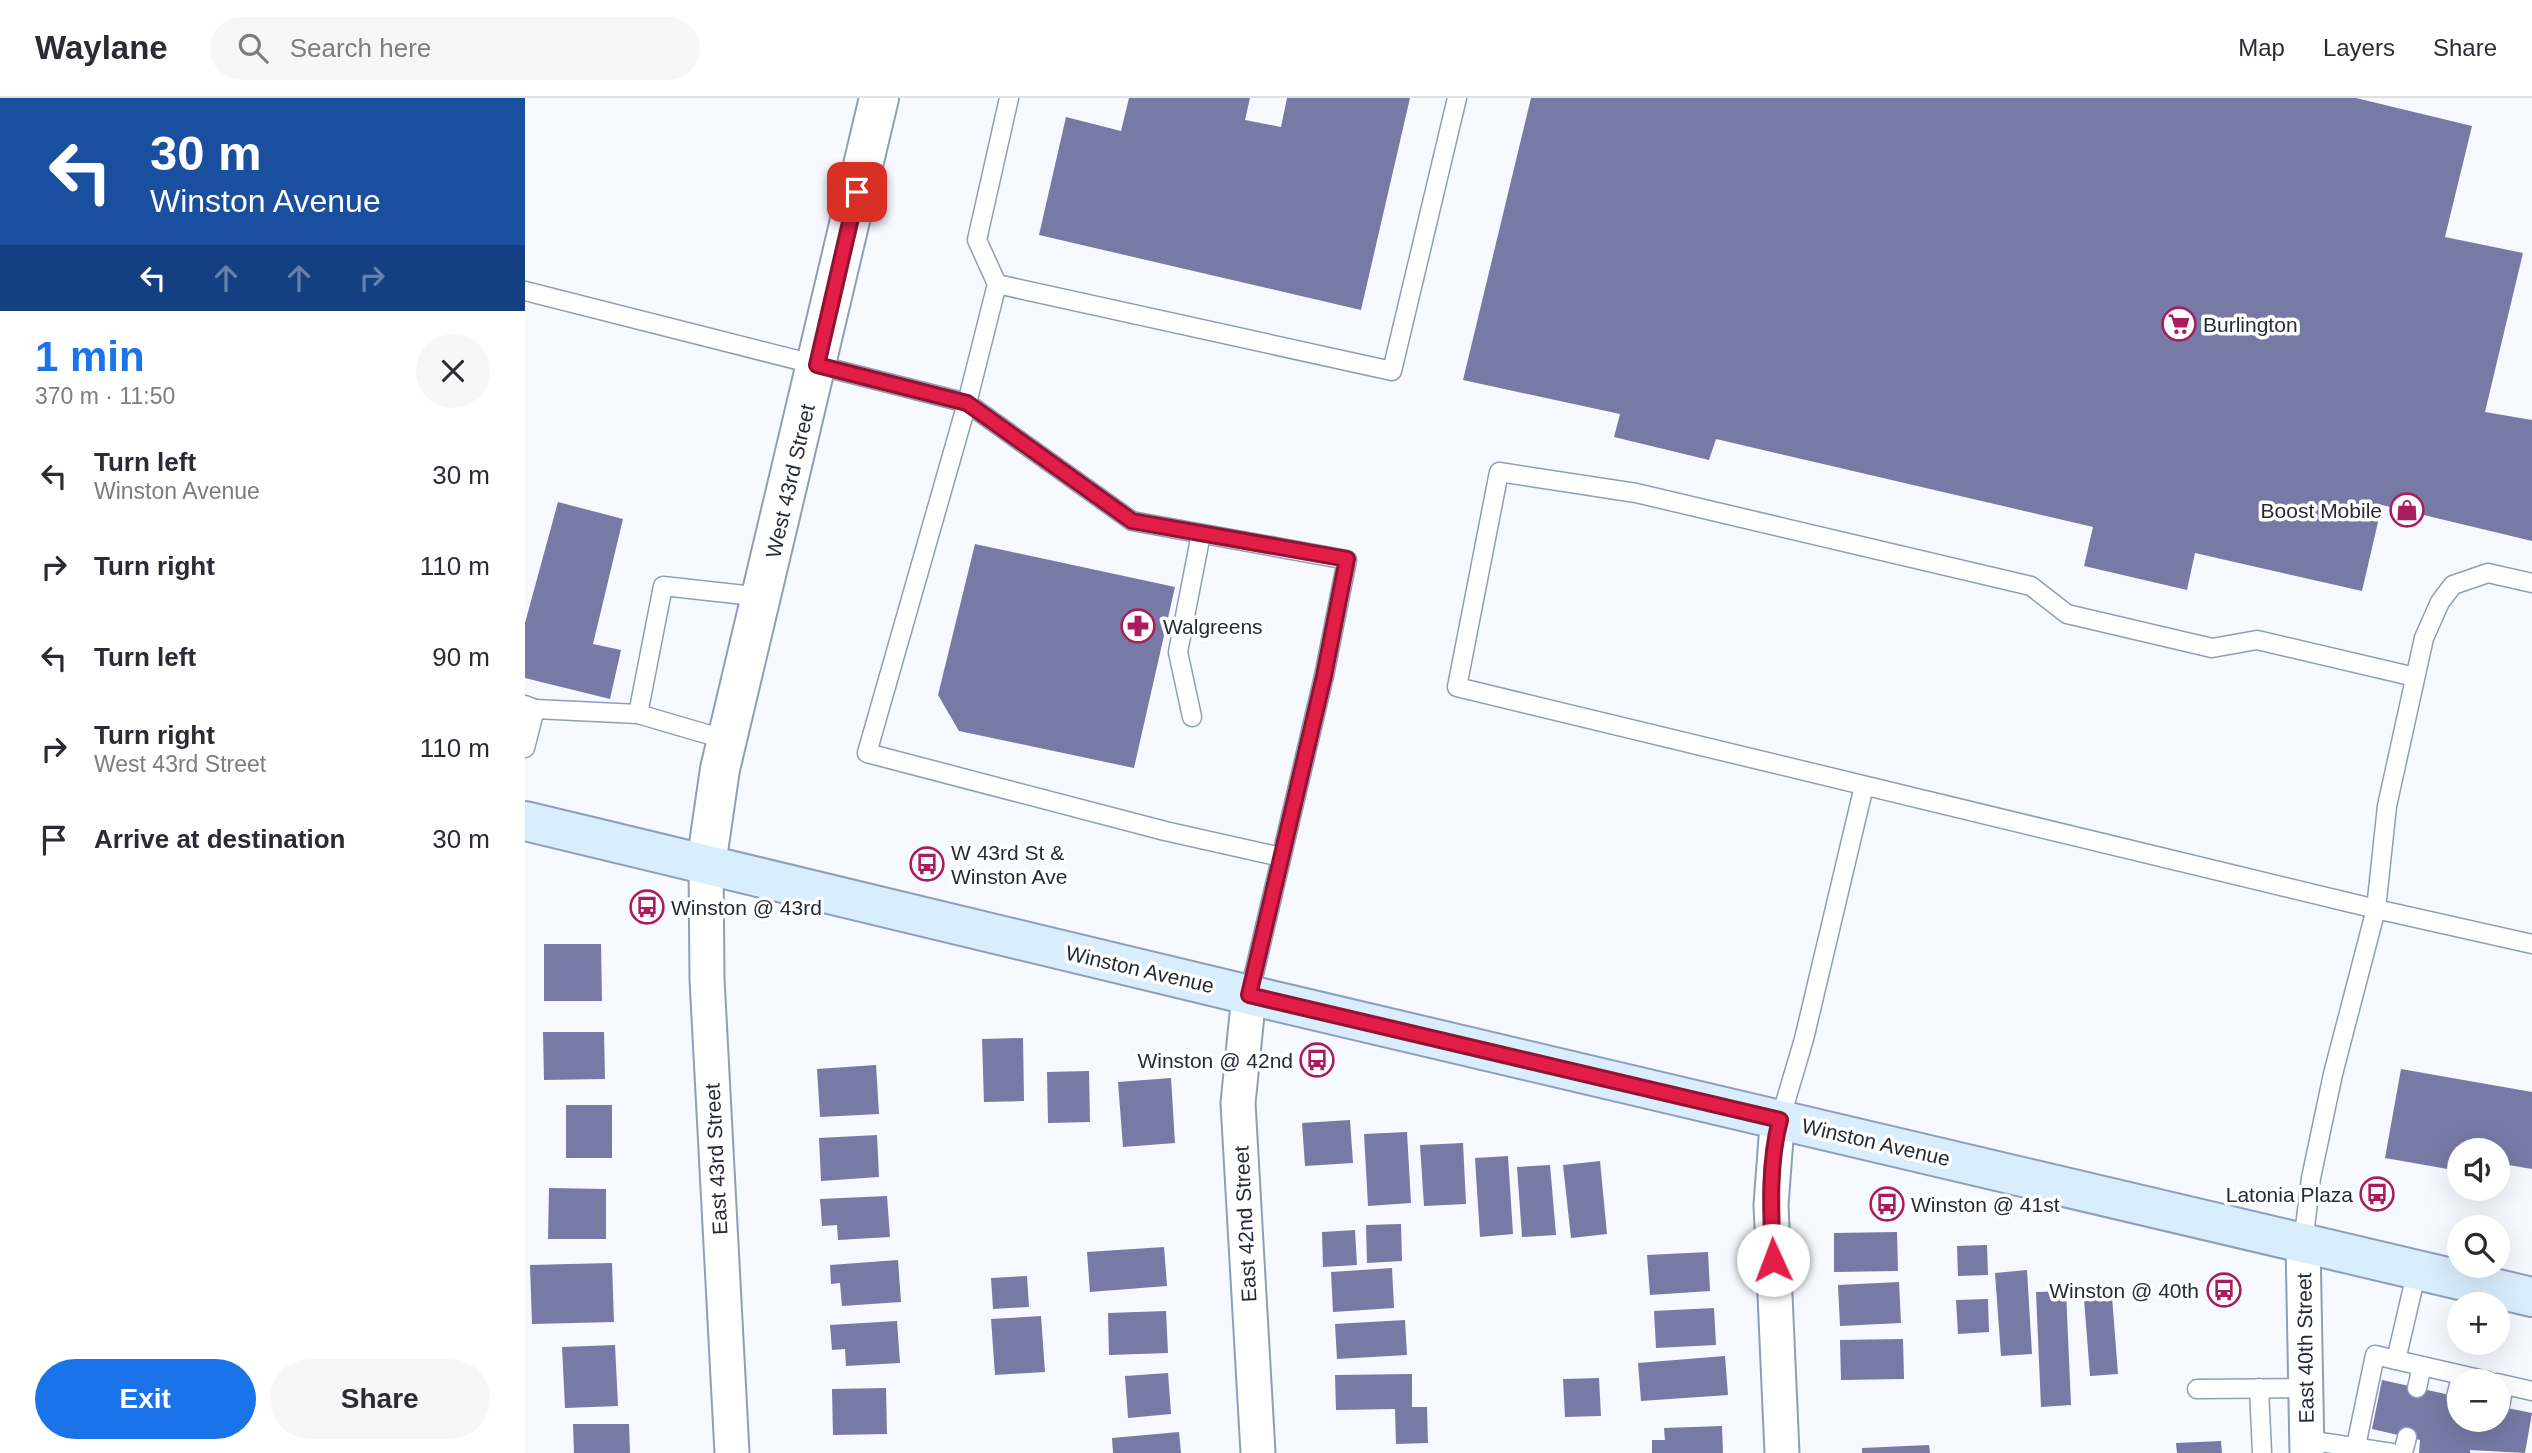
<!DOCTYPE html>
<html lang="en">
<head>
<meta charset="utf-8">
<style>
	body { margin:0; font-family:Arial,sans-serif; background:#f7f7f7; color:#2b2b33; height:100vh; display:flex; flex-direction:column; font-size:26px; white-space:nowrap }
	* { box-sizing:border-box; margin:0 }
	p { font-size:23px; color:#7c7c81 }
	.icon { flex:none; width:38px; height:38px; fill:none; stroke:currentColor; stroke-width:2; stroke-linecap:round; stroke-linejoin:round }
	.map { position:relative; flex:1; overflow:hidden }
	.panel { display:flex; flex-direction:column; background:#fff; width:525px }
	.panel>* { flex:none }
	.hud { background:#1a4fa0; color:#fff; overflow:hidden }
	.fabs { position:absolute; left:1922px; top:1040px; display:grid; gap:14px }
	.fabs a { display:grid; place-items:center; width:63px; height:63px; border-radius:50%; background:#fff; box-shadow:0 7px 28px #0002; font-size:35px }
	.pin { position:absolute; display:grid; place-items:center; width:60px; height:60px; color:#fff; margin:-30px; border-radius:14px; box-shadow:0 4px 10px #0006 }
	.me { position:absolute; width:77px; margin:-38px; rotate:358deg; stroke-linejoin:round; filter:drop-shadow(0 0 5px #0008) }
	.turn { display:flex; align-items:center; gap:24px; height:147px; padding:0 35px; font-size:32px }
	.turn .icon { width:91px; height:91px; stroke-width:2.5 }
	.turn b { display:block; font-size:49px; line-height:60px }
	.lanes { display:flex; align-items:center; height:66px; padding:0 35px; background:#0003; justify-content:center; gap:35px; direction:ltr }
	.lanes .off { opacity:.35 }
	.round { display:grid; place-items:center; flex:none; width:74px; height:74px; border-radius:37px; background:#f7f7f7 }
	.head { display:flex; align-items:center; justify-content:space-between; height:119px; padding:0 35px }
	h1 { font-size:42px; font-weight:800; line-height:52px; color:#1a73e8 }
	.cta { display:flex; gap:14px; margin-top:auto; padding:14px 35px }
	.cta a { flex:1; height:80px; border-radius:42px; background:#1a73e8; color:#fff; font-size:28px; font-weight:800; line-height:80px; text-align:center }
	.cta a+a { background:#f7f7f7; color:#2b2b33 }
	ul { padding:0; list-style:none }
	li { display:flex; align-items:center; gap:21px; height:91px; padding:0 35px }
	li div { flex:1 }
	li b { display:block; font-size:26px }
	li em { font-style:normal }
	header { display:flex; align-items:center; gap:42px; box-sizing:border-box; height:98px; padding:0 35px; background:#fff; border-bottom:2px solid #e1e1e2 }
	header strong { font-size:33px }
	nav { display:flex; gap:38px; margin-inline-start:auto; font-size:24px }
	.search { width:490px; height:63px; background:#f7f7f7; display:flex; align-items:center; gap:18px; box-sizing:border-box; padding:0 24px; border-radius:38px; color:#7c7c81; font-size:26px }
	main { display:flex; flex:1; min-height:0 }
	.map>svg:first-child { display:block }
</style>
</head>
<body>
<header>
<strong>Waylane</strong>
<div class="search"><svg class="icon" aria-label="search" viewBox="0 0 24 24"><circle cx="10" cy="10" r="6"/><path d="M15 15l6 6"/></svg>Search here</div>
<nav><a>Map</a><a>Layers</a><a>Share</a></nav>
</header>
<main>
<section class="panel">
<div class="hud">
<div class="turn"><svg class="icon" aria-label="left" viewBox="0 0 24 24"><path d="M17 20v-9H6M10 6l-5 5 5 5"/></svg><div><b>30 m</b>Winston Avenue</div></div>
<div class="lanes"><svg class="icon" aria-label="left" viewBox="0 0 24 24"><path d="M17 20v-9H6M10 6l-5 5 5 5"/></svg><svg class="icon off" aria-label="ahead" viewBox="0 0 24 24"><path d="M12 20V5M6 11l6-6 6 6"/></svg><svg class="icon off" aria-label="ahead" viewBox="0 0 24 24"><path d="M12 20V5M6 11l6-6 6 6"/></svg><svg class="icon off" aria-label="right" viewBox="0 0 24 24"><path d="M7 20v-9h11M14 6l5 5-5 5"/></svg></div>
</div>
<div class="head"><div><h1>1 min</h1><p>370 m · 11:50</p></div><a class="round"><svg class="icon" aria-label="close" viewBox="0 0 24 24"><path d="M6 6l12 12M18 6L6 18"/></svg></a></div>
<ul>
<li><svg class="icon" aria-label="left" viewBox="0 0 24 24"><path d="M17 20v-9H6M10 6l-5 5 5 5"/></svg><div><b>Turn left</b><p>Winston Avenue</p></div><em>30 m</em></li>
<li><svg class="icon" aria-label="right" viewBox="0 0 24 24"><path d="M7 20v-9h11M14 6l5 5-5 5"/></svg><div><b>Turn right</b></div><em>110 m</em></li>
<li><svg class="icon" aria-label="left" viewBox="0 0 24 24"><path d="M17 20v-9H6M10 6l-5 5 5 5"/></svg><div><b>Turn left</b></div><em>90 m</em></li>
<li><svg class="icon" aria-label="right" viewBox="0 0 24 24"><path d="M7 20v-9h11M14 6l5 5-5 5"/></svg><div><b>Turn right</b><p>West 43rd Street</p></div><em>110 m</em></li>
<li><svg class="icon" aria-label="arrive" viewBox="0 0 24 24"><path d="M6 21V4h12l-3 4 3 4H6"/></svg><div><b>Arrive at destination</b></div><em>30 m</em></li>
</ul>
<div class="cta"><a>Exit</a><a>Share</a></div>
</section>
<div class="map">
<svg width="2007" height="1355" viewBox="0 0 2007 1355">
	<rect width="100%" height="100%" fill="#f6f9ff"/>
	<g fill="#777aa5">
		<path d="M604,0H725L720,22L756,29L762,0H885L836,212L514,137L541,19L596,33Z"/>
		<path d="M1006,0H1831L1947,28L1920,139L1998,155L1960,314L2007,322V443L1857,407L1837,493L1670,455L1662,492L1559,468L1568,429L1191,341L1184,362L1089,339L1095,316L938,282Z"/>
		<path d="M33,404L98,421L68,546L96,552L85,601L0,580V525Z"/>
		<path d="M450,446L650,489L609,670L434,633L413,597Z"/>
		<path d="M19,846H76L77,903H19Z"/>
		<path d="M18,934H79L80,981L19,982Z"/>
		<path d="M498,940L499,1003L459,1004L457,941Z"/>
		<path d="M351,967L354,1016L295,1019L292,971Z"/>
		<path d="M1876,971L2007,994V1071L1972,1065V1052H1934V1073L1860,1060Z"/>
		<path d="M564,973L565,1024L523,1025L522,974Z"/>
		<path d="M646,980L650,1045L598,1049L593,984Z"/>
		<rect x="41" y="1007" width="46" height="53"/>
		<path d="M825,1022L828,1065L780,1068L777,1025Z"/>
		<path d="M882,1034L886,1105L843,1108L839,1036Z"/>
		<path d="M352,1037L354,1079L296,1083L294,1040Z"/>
		<path d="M938,1045L941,1106L899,1108L895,1047Z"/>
		<path d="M983,1058L988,1136L955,1139L950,1060Z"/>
		<path d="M1075,1063L1082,1136L1046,1140L1038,1067Z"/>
		<path d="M1025,1067L1031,1137L997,1139L992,1069Z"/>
		<path d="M24,1090L81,1091V1141H23Z"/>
		<path d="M362,1098L365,1139L313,1142L312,1127L297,1128L295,1101Z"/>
		<path d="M876,1126L877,1163L842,1165L841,1127Z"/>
		<path d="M830,1132L832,1167L798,1169L797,1134Z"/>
		<path d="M1372,1134L1373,1173L1309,1174V1135Z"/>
		<path d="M1462,1147L1463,1177L1433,1178L1432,1148Z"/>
		<path d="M639,1149L642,1188L565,1194L562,1154Z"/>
		<path d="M1183,1154L1185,1193L1125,1197L1122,1157Z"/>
		<path d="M373,1162L376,1204L317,1208L315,1185L306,1186L305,1167Z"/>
		<path d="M87,1165L89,1224L7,1226L5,1167Z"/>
		<path d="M867,1170L869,1210L808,1214L806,1174Z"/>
		<path d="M1502,1172L1507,1256L1476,1258L1470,1175Z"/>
		<path d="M502,1178L504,1209L468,1211L466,1180Z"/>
		<path d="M1374,1184L1376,1225L1315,1228L1313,1187Z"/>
		<path d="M1586,1186L1593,1276L1565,1278L1558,1188Z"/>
		<path d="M1541,1193L1546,1307L1516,1309L1511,1194Z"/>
		<path d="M1463,1201L1464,1234L1433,1236L1431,1202Z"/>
		<path d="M1189,1210L1191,1247L1131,1250L1129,1213Z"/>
		<path d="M641,1213L643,1255L584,1257L583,1215Z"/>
		<path d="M516,1218L520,1274L470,1277L466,1221Z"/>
		<path d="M880,1222L882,1257L812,1261L810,1226Z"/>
		<path d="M372,1223L375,1265L321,1268L320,1251L307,1252L305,1227Z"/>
		<path d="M1378,1241L1379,1281L1316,1282L1315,1242Z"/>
		<path d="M90,1247L93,1308L40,1310L37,1249Z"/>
		<path d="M1200,1258L1203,1297L1116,1303L1113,1265Z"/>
		<path d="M643,1275L646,1316L603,1320L600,1278Z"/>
		<path d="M887,1276V1309H902L903,1345L871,1346L870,1311L811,1312L810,1277Z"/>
		<path d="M1074,1280L1076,1318L1040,1319L1038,1281Z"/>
		<path d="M1857,1282L1934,1299V1321H1972V1308L2007,1315L2000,1355L1945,1352V1355H1894L1895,1342L1847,1331Z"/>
		<path d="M361,1290L362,1336L308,1337L307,1291Z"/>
		<path d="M48,1326H104L105,1355H49Z"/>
		<path d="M1197,1328L1198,1355H1127V1342H1140L1139,1330Z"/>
		<path d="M654,1334L656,1355H588L587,1340Z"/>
		<path d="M1696,1343L1697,1355H1652L1651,1345Z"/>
		<path d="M1404,1347L1405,1355H1337V1350Z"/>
	</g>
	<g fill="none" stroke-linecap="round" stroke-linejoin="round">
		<defs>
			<g id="service">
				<path d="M484,0L452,142L472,186L442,305L342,655L640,733L756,759"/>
				<path d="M472,186L867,273L932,0"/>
				<path d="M0,193L442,305L607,423L822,462L799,578L724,897"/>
				<path d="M1890,579L1732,542L1687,550L1542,516L1506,488L1111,395L974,374L932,589L1851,811L2007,846"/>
				<path d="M0,607L10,611L0,650"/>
				<path d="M10,611L113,616L202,642"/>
				<path d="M113,616L138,488L238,499"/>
				<path d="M667,619L653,554L676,436"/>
				<path d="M1255,1022L1279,941L1339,688"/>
				<path d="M1778,1145L1786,1080L1808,976L1851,811L1862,708L1899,540L1915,504L1928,487L1963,475L2007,485"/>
				<path d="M1871,1262L1963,1283"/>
				<path d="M1972,1285L2007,1293"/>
				<path d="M1734,1290L1737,1355"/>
				<path d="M1892,1290L1897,1268"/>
				<path d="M1672,1291L1781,1290"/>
				<path d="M1931,1299L1934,1287"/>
				<path d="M1975,1308L1979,1287"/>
				<path d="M1782,1342L1867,1355"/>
				<path d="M1831,1348L1850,1257L1871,1262L1892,1172"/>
				<path d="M1878,1355L1882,1339"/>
			</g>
			<g id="minor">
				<path d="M181,767L182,881L207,1355"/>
				<path d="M724,897L713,1005L733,1355"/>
				<path d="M1255,1022L1251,1040L1246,1107L1257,1355"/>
				<path d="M1778,1145L1782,1355"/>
			</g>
			<path id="tertiary" d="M181,767L195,671L354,0"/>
			<path id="secondary" d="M0,723L724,897L2007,1199"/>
		</defs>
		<use href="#service" stroke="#8e9eba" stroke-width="21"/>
		<use href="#minor" stroke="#8e9eba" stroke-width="37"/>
		<use href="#tertiary" stroke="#8e9eba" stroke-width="42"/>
		<use href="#secondary" stroke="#8e9eba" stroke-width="42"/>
		<use href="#service" stroke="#fff" stroke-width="18"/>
		<use href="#minor" stroke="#fff" stroke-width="33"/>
		<use href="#tertiary" stroke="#fff" stroke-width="38"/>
		<use href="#secondary" stroke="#d9eefd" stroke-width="38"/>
	</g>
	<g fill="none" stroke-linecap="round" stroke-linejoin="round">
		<defs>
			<path id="route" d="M332,94L292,267L442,305L607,423L822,461L799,578L724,897L1255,1022C1243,1067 1246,1116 1248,1162"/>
		</defs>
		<use href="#route" stroke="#92132f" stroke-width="18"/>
		<use href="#route" stroke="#e11d48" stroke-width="12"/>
	</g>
	<defs>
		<symbol id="supermarket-ring" viewBox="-11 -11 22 22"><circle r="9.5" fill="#fff" stroke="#a91d5f" stroke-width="1.5"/><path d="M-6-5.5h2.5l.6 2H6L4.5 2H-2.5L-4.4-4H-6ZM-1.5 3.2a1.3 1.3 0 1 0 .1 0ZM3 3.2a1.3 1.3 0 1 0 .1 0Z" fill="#a91d5f"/></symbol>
		<symbol id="shop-ring" viewBox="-11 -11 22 22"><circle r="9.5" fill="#fff" stroke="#a91d5f" stroke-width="1.5"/><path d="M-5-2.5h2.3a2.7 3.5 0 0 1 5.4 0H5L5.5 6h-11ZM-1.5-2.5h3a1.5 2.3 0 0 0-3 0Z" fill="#a91d5f"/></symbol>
		<symbol id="pharmacy-ring" viewBox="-11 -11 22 22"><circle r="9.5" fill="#fff" stroke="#a91d5f" stroke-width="1.5"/><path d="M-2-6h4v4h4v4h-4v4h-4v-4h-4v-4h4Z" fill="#a91d5f"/></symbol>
		<symbol id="bus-ring" viewBox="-11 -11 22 22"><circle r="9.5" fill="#fff" stroke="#a91d5f" stroke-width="1.5"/><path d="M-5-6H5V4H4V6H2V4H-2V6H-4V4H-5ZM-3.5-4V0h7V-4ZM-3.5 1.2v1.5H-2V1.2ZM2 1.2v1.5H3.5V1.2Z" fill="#a91d5f"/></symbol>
	</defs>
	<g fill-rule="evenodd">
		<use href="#supermarket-ring" x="1635" y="207" width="38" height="38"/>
		<use href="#shop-ring" x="1863" y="393" width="38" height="38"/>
		<use href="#pharmacy-ring" x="594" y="509" width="38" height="38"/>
		<use href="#bus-ring" x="383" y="747" width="38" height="38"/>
		<use href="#bus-ring" x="103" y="790" width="38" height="38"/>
		<use href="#bus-ring" x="773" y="943" width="38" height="38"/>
		<use href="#bus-ring" x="1833" y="1077" width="38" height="38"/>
		<use href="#bus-ring" x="1343" y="1087" width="38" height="38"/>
		<use href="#bus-ring" x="1680" y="1173" width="38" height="38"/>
	</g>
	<g text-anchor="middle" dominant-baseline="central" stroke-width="7" stroke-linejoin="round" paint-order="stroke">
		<g font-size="21" fill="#252b36" stroke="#fff" text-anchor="start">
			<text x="1678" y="226">Burlington</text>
			<text x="1857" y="412" text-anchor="end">Boost Mobile</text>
			<text x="638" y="528">Walgreens</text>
			<text x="426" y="754">W 43rd St &amp;<tspan x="426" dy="24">Winston Ave</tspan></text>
			<text x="146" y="809">Winston @ 43rd</text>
			<text x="768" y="962" text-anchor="end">Winston @ 42nd</text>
			<text x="1828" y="1096" text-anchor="end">Latonia Plaza</text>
			<text x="1386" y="1106">Winston @ 41st</text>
			<text x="1674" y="1192" text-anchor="end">Winston @ 40th</text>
		</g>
		<g font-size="21" fill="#252b36" stroke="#fff">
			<text transform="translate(265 383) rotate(-77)">West 43rd Street</text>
			<text transform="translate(615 871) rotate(13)">Winston Avenue</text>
			<text transform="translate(1351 1044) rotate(13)">Winston Avenue</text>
			<text transform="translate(191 1061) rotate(-93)">East 43rd Street</text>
			<text transform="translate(720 1126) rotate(-93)">East 42nd Street</text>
			<text transform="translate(1780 1250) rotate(-91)">East 40th Street</text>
		</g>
	</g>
</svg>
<div class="fabs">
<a><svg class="icon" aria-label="sound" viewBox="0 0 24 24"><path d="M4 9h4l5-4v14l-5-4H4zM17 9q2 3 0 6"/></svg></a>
<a><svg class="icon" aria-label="search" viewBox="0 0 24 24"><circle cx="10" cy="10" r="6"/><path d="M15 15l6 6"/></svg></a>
<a>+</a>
<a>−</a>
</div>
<div class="pin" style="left:332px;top:94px;background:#d93025"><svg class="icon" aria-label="arrive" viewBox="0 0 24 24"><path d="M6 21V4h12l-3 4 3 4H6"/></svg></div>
<svg class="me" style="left:1248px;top:1162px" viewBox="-20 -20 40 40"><circle r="19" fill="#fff"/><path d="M0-13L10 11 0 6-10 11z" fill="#e11d48"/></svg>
</div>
</main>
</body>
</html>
